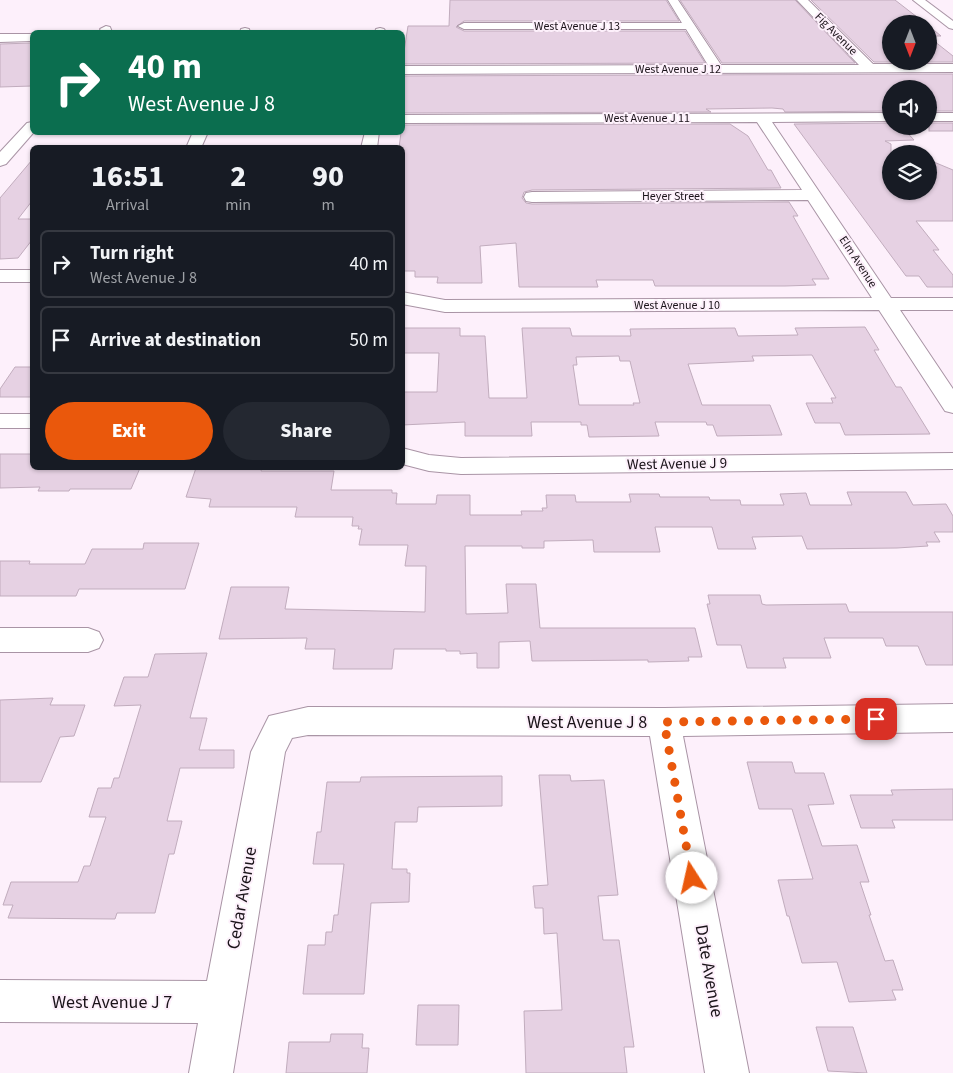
<!DOCTYPE html>
<html lang="en">
<head>
<meta charset="utf-8">
<style>
	body { margin:0; font-family:"Source Sans 3",sans-serif; background:#242831; color:#f1f3f6; height:100vh; display:flex; flex-direction:column; font-size:19px; white-space:nowrap }
	* { box-sizing:border-box; margin:0 }
	p { font-size:16px; color:#9ea1a6 }
	.icon { flex:none; width:28px; height:28px; fill:none; stroke:currentColor; stroke-width:2; stroke-linecap:round; stroke-linejoin:round }
	.map { position:relative; flex:1; overflow:hidden }
	.sheet { position:absolute; left:30px; top:145px; width:375px; height:325px; display:flex; flex-direction:column; background:#171b24; border-radius:8px; box-shadow:0 1px 4px #0004 }
	.sheet>* { flex:none }
	.banner { position:absolute; left:30px; top:30px; width:375px; height:105px; border-radius:8px; box-shadow:0 1px 4px #0004; background:#0b6e4f; color:#fff; overflow:hidden }
	.needle { width:32px; rotate:180deg }
	.fabs { position:absolute; left:882px; top:15px; display:grid; gap:10px }
	.fabs a { display:grid; place-items:center; width:55px; height:55px; border-radius:50%; background:#171b24; box-shadow:0 1px 4px #0004; font-size:25px }
	.pin { position:absolute; display:grid; place-items:center; width:42px; height:42px; color:#fff; margin:-21px; border-radius:10px; box-shadow:0 2px 8px #0006 }
	.me { position:absolute; width:55px; margin:-28px; rotate:350deg; stroke-linejoin:round; filter:drop-shadow(0 0 4px #0008) }
	.turn { display:flex; align-items:center; gap:18px; height:105px; padding:0 15px; font-size:22px }
	.turn .icon { width:65px; height:65px; stroke-width:2.5 }
	.turn b { display:block; font-size:35px; line-height:42px }
	.eta { display:flex; justify-content:space-evenly; align-items:center; height:85px; text-align:center }
	.eta b { font-size:30px; font-weight:800; line-height:35px }
	.action { display:flex; gap:10px; margin-top:auto; padding:10px 15px }
	.action a { flex:1; height:58px; border-radius:30px; background:#ea580c; color:#fff; font-size:20px; font-weight:800; line-height:58px; text-align:center }
	.action a+a { background:#242831; color:#f1f3f6 }
	ul { padding:0; list-style:none }
	li { display:flex; align-items:center; gap:15px; height:68px; margin:0 10px 8px; padding:0 5px; border:2px solid #363941; border-radius:8px }
	li div { flex:1 }
	li b { display:block; font-size:19px }
	li em { font-style:normal }
	.map>svg:first-child { display:block }
</style>
</head>
<body>
<div class="map">
<svg width="953" height="1073" viewBox="0 0 953 1073">
	<rect width="100%" height="100%" fill="#fdf0fb"/>
	<g fill="#e6d1e3" stroke="#c1acbd" fill-rule="evenodd">
		<path d="M450,0H666L679,21H464L456,27L464,31H685L705,63L402,64L408,26H449Z"/>
		<path d="M680,0H795L855,63H722Z"/>
		<path d="M811,0H895L926,24H891V61H929V26L941,36H932L937,41H934L953,56V62H874Z"/>
		<path d="M32,43V86L0,87V44Z"/>
		<path d="M953,74V111H929V89H891V111L785,112L783,109L772,108L706,109L711,112L402,113V76Z"/>
		<path d="M891,123V126H901L914,140L885,141L891,144V191H929V160L953,170V221H916L939,250H933L953,275V287H927L919,276H906L794,124Z"/>
		<rect x="929" y="123" width="24" height="8"/>
		<path d="M730,124L748,136L768,170H771L781,188L532,190L524,192L522,198L526,203L532,204L789,202L798,216H793L829,279H812L816,285L785,286H655L653,280H596L598,287H519L516,243L480,246L482,283H437L438,277H415V271H402V148H399L402,125Z"/>
		<path d="M32,160V201L18,219H32V240L18,258L0,259V198Z"/>
		<path d="M865,327L879,350H874L896,387H901L930,434L845,435L840,423H815L806,403H833L831,398H836L812,355L752,356L754,361L688,364L702,405H770L782,435L717,436L713,425H707L706,422H655L659,436L589,437L587,425H581V422H531L532,436H465V422L402,425V392H437L439,353H402V328H460V336H485L489,398H527L522,328H570L572,336H631L630,329L735,328L738,336L798,335L795,328ZM619,356L620,361H630L640,403H633L634,405H579L573,365H577L576,357Z"/>
		<path d="M15,367H32V397H0V389Z"/>
		<path d="M0,454H32V468H140L131,489H70L69,491H38L40,487L0,488Z"/>
		<path d="M196,468H262L261,471H334L331,490H392V493H397L396,504H436L437,495H470V515H522L521,511H543L542,508H547L546,495H575L576,502H631L629,494H659L660,497H709L710,500H740L741,505H784L780,494L806,493L810,505H852L847,492H906L913,505L946,504L953,516V532H934L940,542H926L928,546L897,548L807,549L802,536L752,537L756,549H718L712,527H655L660,552H594L593,540L544,541V548H522V546H465L466,614L508,613L506,584H536L540,628H695L702,657H688L689,661L648,662V660L532,661L530,641L499,642V668H477V653L460,654V651H446V649H394L392,669H333L335,649H305L307,638L219,639L231,587H289L285,609L425,612L426,566H405L408,545H359L362,529H358L359,526H352L353,517H295L297,507H209L211,499L186,497Z"/>
		<path d="M144,543H199L185,589H79L76,596H0V561H30L29,564H85L92,549H143Z"/>
		<path d="M708,595H760L762,604L766,605L846,604L849,612H953V665H926L918,646H886L883,638H824L831,658H783L786,668H747L741,645H717L707,604H710Z"/>
		<path d="M207,653L190,718H207L199,750H234V768H180L167,821H182L174,854H169L155,913H117L115,919L8,918L13,905H3L11,882H78L84,866H90L106,817H89L98,788H111L114,778H119L141,705L114,706L124,677H148L155,654Z"/>
		<path d="M53,698L50,705H85L74,736L60,737L41,782H0V700Z"/>
		<path d="M747,762H792L795,773H824L834,804L808,805L822,846L857,845L869,882H860L871,915H869L885,961L893,960L903,990H892L896,1000L849,1002L837,962L802,963L789,916H787L778,880L813,879L792,809H759Z"/>
		<path d="M539,775H570L571,781L604,780L618,895L598,896L603,940H619L634,1047H624L627,1073H526L524,1011L562,1010L557,933L544,934L543,908H535L533,886L548,885Z"/>
		<path d="M502,776V806L418,807L417,822H395L392,869H407V873H410L409,902L371,903L364,994H303L308,945H325L326,932H332L334,915H338L344,864H313L317,832H321L327,782H360L361,777Z"/>
		<path d="M953,789V820H892L895,828H861L850,795H893L891,790Z"/>
		<path d="M418,1005H459L458,1045H416Z"/>
		<path d="M816,1027H853L867,1073L828,1071Z"/>
		<path d="M331,1034H363L362,1048H369L367,1073H286L289,1042H330Z"/>
	</g>
	<g fill="none" stroke-linecap="round" stroke-linejoin="round">
		<defs>
			<g id="minor">
				<path d="M668,0H678L721,65H859L797,0H808L873,64H953V72L402,74V66L708,65L686,29H464L458,26L464,23H682Z"/>
				<path d="M913,0H925L953,21V29L949,28Z"/>
				<path d="M106,26L110,27L112,32H102L100,29Z"/>
				<path d="M245,28L249,29L250,32H240L241,29Z"/>
				<path d="M380,28L384,29L386,32H375L376,29Z"/>
				<path d="M0,34H32V41L0,42Z"/>
				<path d="M891,113V121L772,122L891,298H953V310H900L953,389V413L945,411L879,310L445,312L402,304V292L445,300L872,298L808,200L532,202L526,201L524,197L526,193L532,192L802,190L757,122L402,123V115Z"/>
				<rect x="929" y="113" width="24" height="8"/>
				<path d="M32,122V132H34L6,164L0,166V152L27,123Z"/>
				<path d="M193,132H208L201,148H186Z"/>
				<path d="M365,132H379L377,148H361Z"/>
				<rect x="0" y="270" width="32" height="12"/>
				<rect x="0" y="414" width="32" height="14"/>
				<path d="M402,448L429,455L461,458L953,453V469L461,474L429,471L402,464Z"/>
				<path d="M0,628H88L99,632L103,640L99,648L88,652H0Z"/>
				<path d="M953,704V732L683,736L749,1073H705L650,736L308,735L292,738L285,752L233,1073H189L198,1023L0,1022V980L207,981L251,752L269,716L308,707L664,708Z"/>
			</g>
		</defs>
		<use href="#minor" stroke="#a994a5" stroke-width="2"/>
		<use href="#minor" fill="#fff" fill-rule="evenodd"/>
	</g>
	<g fill="none" stroke-linecap="round" stroke-linejoin="round">
		<path stroke="#ea580c" stroke-width="9" stroke-dasharray="0 16.2" d="M692,878L664,722L876,719"/>
	</g>
	<g text-anchor="middle" dominant-baseline="central" stroke-width="4" stroke-linejoin="round" paint-order="stroke">
		<g font-size="12" fill="#1a1319" stroke="#fdf0fb">
			<text x="577" y="26">West Avenue J 13</text>
			<text transform="translate(836 34) rotate(45)">Fig Avenue</text>
			<text x="678" y="69">West Avenue J 12</text>
			<text x="647" y="118">West Avenue J 11</text>
			<text x="673" y="196">Heyer Street</text>
			<text transform="translate(858 262) rotate(57)">Elm Avenue</text>
			<text x="677" y="305">West Avenue J 10</text>
		</g>
		<g font-size="15" fill="#1a1319" stroke="#fdf0fb">
			<text transform="translate(677 464) rotate(-1)">West Avenue J 9</text>
		</g>
		<g font-size="18" fill="#1a1319" stroke="#fdf0fb">
			<text x="587" y="722">West Avenue J 8</text>
			<text transform="translate(242 898) rotate(-80)">Cedar Avenue</text>
			<text transform="translate(709 971) rotate(80)">Date Avenue</text>
			<text x="112" y="1002">West Avenue J 7</text>
		</g>
	</g>
</svg>
<div class="fabs">
<a><svg class="needle" viewBox="-14 -14 28 28"><path d="M0-13l5 13h-10z" fill="#e53935"/><path d="M0 13l5-13h-10z" fill="#9ea1a6"/></svg></a>
<a><svg class="icon" aria-label="sound" viewBox="0 0 24 24"><path d="M4 9h4l5-4v14l-5-4H4zM17 9q2 3 0 6"/></svg></a>
<a><svg class="icon" aria-label="layers" viewBox="0 0 24 24"><path d="M12 4l9 5-9 5-9-5zM3 14l9 5 9-5"/></svg></a>
</div>
<div class="pin" style="left:876px;top:719px;background:#d93025"><svg class="icon" aria-label="arrive" viewBox="0 0 24 24"><path d="M6 21V4h12l-3 4 3 4H6"/></svg></div>
<svg class="me" style="left:692px;top:878px" viewBox="-20 -20 40 40"><circle r="19" fill="#fff"/><path d="M0-13L10 11 0 6-10 11z" fill="#ea580c"/></svg>
<div class="banner">
<div class="turn"><svg class="icon" aria-label="right" viewBox="0 0 24 24"><path d="M7 20v-9h11M14 6l5 5-5 5"/></svg><div><b>40 m</b>West Avenue J 8</div></div>
</div>
<section class="sheet">
<div class="eta">
<div><b>16:51</b><p>Arrival</p></div>
<div><b>2</b><p>min</p></div>
<div><b>90</b><p>m</p></div>
</div>
<ul>
<li><svg class="icon" aria-label="right" viewBox="0 0 24 24"><path d="M7 20v-9h11M14 6l5 5-5 5"/></svg><div><b>Turn right</b><p>West Avenue J 8</p></div><em>40 m</em></li>
<li><svg class="icon" aria-label="arrive" viewBox="0 0 24 24"><path d="M6 21V4h12l-3 4 3 4H6"/></svg><div><b>Arrive at destination</b></div><em>50 m</em></li>
</ul>
<div class="action"><a>Exit</a><a>Share</a></div>
</section>
</div>
</body>
</html>
